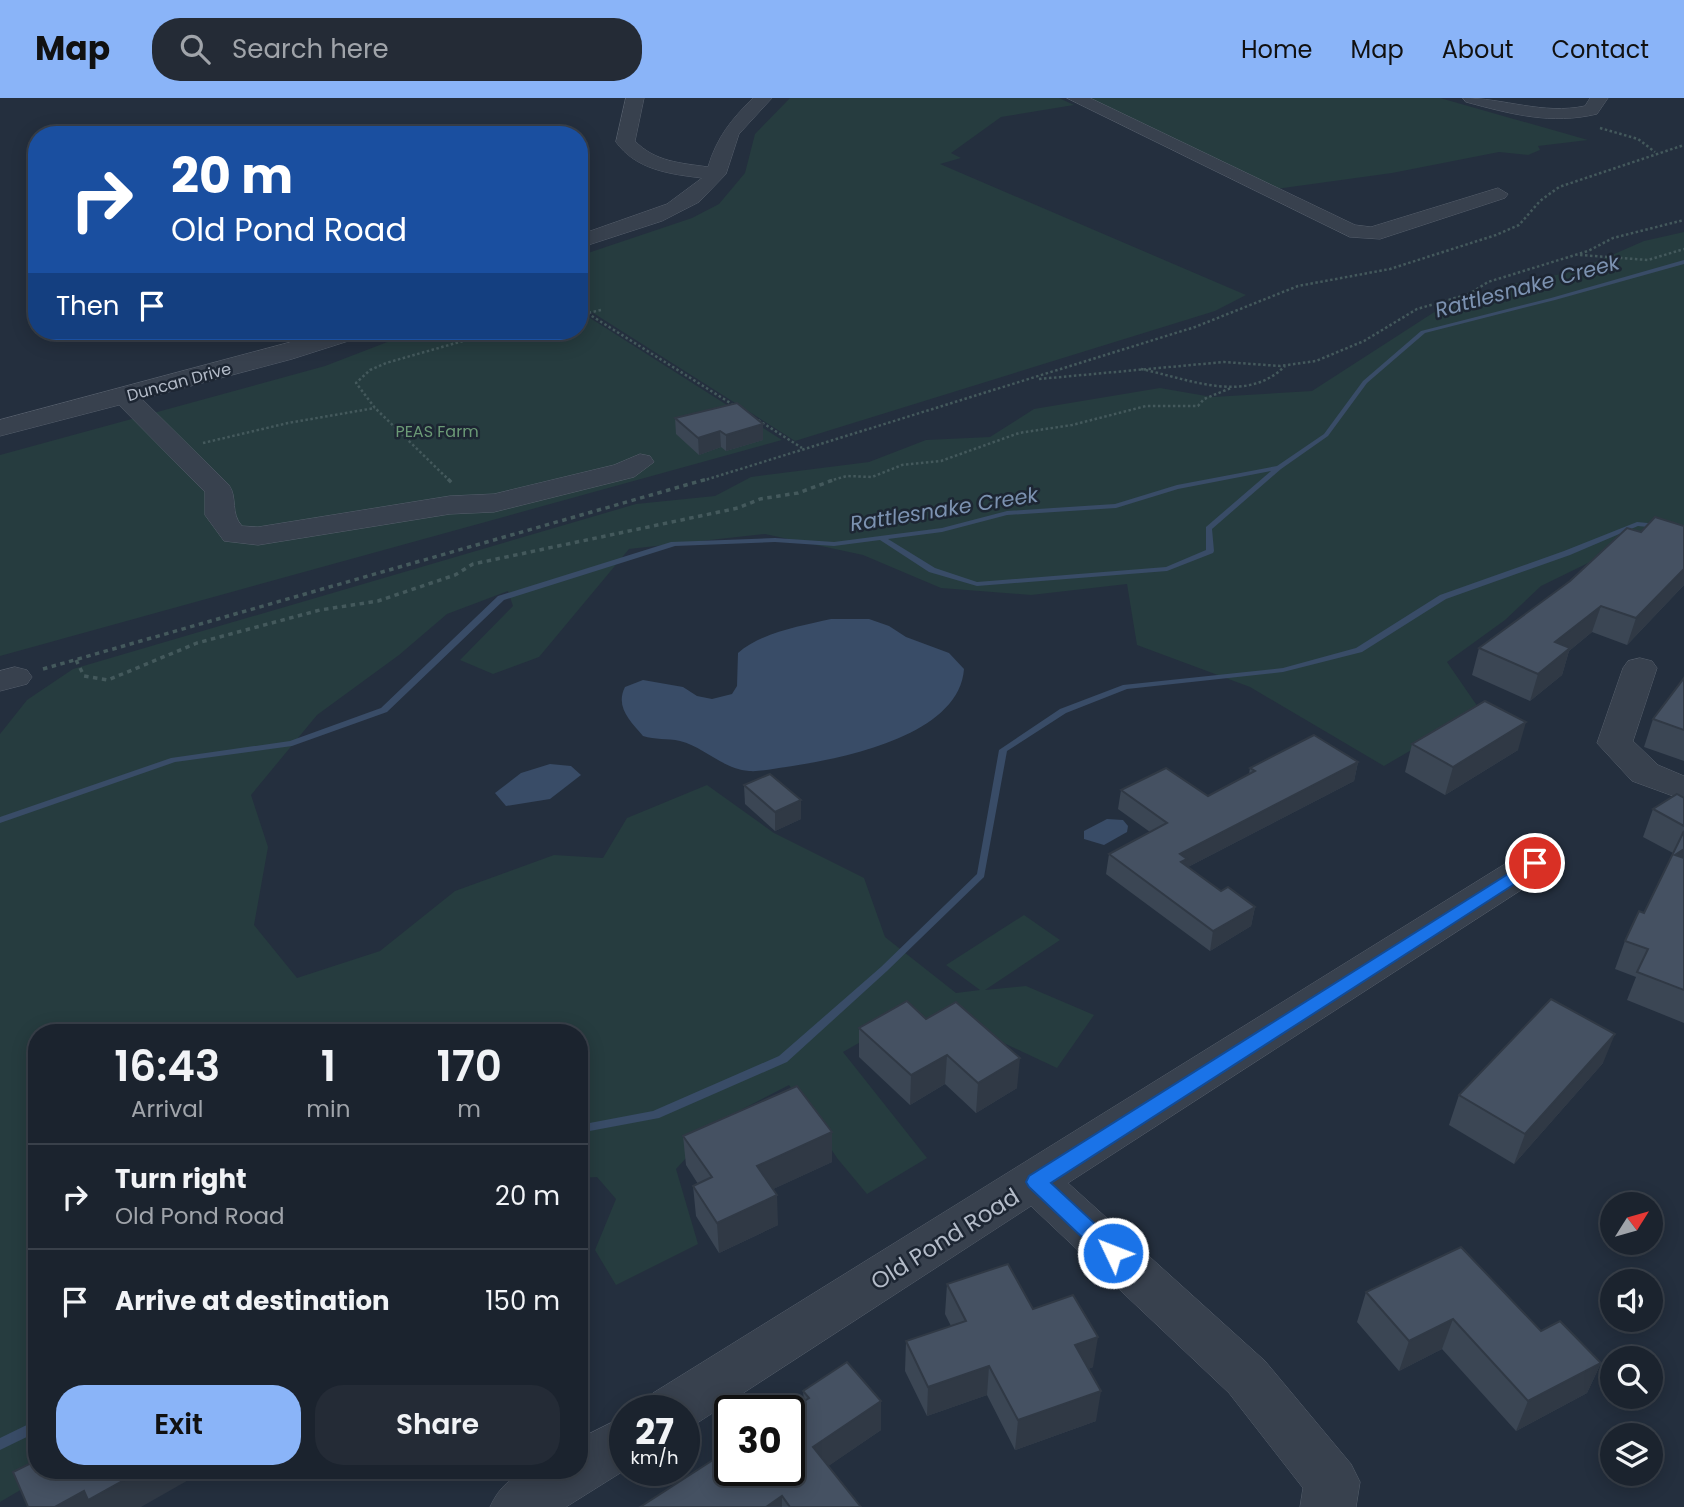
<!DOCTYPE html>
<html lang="en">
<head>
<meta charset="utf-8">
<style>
	body { margin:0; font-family:Poppins,sans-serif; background:#242b36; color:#f1f3f6; height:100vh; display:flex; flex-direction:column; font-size:26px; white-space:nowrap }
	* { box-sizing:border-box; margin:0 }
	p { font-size:23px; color:#a0a4aa }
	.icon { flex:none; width:38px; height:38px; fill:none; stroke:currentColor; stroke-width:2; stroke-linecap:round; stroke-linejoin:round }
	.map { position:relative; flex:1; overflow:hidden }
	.sheet { position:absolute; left:28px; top:926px; width:560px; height:455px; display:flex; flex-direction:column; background:#1b232e; border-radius:28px; box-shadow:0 4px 18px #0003,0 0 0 2px #39404a }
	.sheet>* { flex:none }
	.top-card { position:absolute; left:28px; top:28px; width:560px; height:214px; border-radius:28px; box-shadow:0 4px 18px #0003,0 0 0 2px #39404a; background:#1a4fa0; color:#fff; overflow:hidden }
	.needle { width:46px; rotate:53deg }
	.buttons { position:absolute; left:1600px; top:1094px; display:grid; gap:14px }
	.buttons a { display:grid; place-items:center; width:63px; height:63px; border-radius:50%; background:#1b232e; box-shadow:0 4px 18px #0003,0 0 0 2px #39404a; font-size:35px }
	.speed { position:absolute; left:609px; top:1297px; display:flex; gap:14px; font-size:35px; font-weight:700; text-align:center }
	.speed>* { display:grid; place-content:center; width:91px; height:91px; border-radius:50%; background:#1b232e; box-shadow:0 4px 18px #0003,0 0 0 2px #39404a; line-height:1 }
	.speed small { font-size:18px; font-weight:400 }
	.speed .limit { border:4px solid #111; border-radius:10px; background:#fff; color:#111 }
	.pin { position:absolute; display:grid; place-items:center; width:60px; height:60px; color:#fff; margin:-30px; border:4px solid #fff; border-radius:50%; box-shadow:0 2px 7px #0007 }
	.me { position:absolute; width:77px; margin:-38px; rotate:313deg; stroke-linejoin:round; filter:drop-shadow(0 0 5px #0008) }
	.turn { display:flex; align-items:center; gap:24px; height:147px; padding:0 28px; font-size:32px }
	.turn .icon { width:91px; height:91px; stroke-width:2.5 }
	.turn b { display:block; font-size:49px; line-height:60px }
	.then { display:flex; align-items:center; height:66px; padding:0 28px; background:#0003; gap:14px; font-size:26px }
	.eta { display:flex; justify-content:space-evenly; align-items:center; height:119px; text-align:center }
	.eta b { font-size:42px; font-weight:600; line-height:49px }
	.action { display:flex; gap:14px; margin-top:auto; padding:14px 28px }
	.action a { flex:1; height:80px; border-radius:28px; background:#8ab4f8; color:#111; font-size:28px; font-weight:600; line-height:80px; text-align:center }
	.action a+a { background:#242b36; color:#f1f3f6 }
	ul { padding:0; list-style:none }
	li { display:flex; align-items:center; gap:21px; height:105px; padding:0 28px; border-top:2px solid #39404a }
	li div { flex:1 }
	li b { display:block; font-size:26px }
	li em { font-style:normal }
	header { display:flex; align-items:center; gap:42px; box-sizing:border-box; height:98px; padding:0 35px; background:#8ab4f8; color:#111 }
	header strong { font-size:33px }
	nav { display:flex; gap:38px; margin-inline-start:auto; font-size:24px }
	.search { width:490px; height:63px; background:#242b36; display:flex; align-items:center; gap:18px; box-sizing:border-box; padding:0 24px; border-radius:28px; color:#a0a4aa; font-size:26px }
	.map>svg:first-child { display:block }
</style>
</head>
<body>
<header>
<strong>Map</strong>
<div class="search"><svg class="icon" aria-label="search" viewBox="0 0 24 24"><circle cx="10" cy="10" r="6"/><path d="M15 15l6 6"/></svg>Search here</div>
<nav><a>Home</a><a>Map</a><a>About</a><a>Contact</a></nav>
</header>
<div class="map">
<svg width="1684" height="1409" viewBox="0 0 1684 1409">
	<rect width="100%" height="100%" fill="#242f3e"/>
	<g fill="#263c3f">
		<path d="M790,0H1059L1074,7L1001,19L951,55L961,60L940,66L1246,197L1215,213L795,343L579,206V158L692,120L719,106L745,75L755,36Z"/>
		<path d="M1088,0H1440L1588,42L1538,48L1540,52L1528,57L1499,54L1392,75L1276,91Z"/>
		<path d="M1684,134V440L1627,446L1541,488L1505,522L1447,564L1480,612L1384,668L1250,589L1137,547L1127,486L1031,497L941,490L863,457L765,436L629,451L539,559L493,576L460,562L513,508L508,493L447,516L399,557L317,617L251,697L268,749L254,827L297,880L380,853L455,793L554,757L603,760L627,720L707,687L774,735L864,780L885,839L956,895L980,892L946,867L1024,817L1060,842L985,892L1026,888L1094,917L1057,970L980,934L908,917L843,954L927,1060L867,1096L837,1060L789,987L720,1023L676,1071L698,1146L616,1187L595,1152L616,1101L597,1079L579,1080V934H37V1372L34,1384L0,1404V636L27,602L73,571L636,406L715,398L751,379L869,364L926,342L990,339L1034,311L1160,290L1212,299L1312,293L1439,211L1508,187L1575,173L1644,143Z"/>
		<path d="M579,213L782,342L0,558V357L325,268L416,233H579Z"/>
	</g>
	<g fill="#394c67">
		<path d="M831,521H869L889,528L906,539L949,555L964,571C959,639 839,661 786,669C775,670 761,674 749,673C723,671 704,649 680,643C667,640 655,642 643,638C630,623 615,609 625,589L643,582L683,589L697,598L712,601L732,596L737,588L738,555C762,534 801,528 831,521Z"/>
		<path d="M550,666L571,668L581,677L550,701L506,708L495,695L521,675Z"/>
		<path d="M1107,721L1123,722L1128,728L1127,734L1104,747L1084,741V733Z"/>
	</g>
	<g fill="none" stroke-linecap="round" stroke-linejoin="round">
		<g fill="#394c67" fill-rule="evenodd">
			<path d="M1684,162V166L1555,202L1425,235L1367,285L1328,338L1281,371L1212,431L1214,453L1213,455L1167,473L977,488L929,474L880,442L834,448L775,444L675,448L504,502L387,614L292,648L175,664L0,725V719L171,660L290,643L381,610L498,498L671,444L775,440L834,444L942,430L1007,413L1115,406L1177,387L1277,368L1324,336L1363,283L1421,233L1551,200ZM1271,373L1206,429V452L1166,469L977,484L935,470L888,441L942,434L1007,417L1116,410L1178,391Z"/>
			<path d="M1637,424L1658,426L1661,428L1658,430L1638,428L1570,457L1446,501L1362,554L1283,574L1127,591L1066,615L1007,653L984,779L887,873L787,964L659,1020L579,1035V1027L653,1013L779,958L881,869L977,776L999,652L1060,611L1123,587L1283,570L1356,550L1440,497L1564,453Z"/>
			<path d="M37,1322V1334L0,1352V1340Z"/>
		</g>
		<defs>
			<g id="minor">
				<path d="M626,0H644L635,43C655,64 681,65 708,69C717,39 731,22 753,0H772L739,36L726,76L699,104L662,123L579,150V137L667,106L702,80C670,76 636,72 616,44Z"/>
				<path d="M1067,0H1090L1355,127L1371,129L1498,90L1508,96L1505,100L1380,141L1350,139Z"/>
				<path d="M1463,0C1504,0 1543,17 1585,8L1590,0H1608L1597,16C1551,27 1511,16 1466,4Z"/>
				<path d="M332,233H368L364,238L292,261L142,301L229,387C238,400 230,415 242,428L258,429L450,398L494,396L614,367L640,356L650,358L654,364L634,379L494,414L450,416L258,447L224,443L205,417V394L119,307L0,338V322Z"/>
				<path d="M1640,560L1652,563L1657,570L1633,643L1658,667L1684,678V702L1632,683L1597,645L1623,570L1628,563Z"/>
				<path d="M15,569L27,572L32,579L27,586L0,593V573Z"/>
				<path d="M1535,753L1549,756L1554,765L1549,774L1068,1085L1265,1263L1351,1366L1360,1384L1356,1409H1300L1303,1390L1229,1295L1031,1108L691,1329L684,1331V1312H646L653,1295L1521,756Z"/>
				<path d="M625,1318V1372L566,1409H490C509,1367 540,1372 579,1372V1341Z"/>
			</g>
		</defs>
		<use href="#minor" stroke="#565f6c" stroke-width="1"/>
		<g stroke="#44595c" stroke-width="2.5" stroke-dasharray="2.5 2.5" stroke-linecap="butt">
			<path d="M1600,30L1638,41L1655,54"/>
			<path d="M1580,157L1648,162L1684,151"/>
			<path d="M579,210L735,308"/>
			<path d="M579,217L601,212"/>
			<path d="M1141,271C1189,281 1246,307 1285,268"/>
			<path d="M1039,281L1224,264L1280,268L1316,263L1364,243L1417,211L1469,196L1488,184L1588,153L1613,140L1684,122"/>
			<path d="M758,322L802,350"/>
			<path d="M203,345L288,325L375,310"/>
			<path d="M450,383L375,310L356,285L370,272L386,265L498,233"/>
			<path d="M702,383L1195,229L1298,188L1390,171L1496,137L1519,127L1540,103L1559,89L1684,47"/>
			<path d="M829,383L847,378L872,379L902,367L941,363L1019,335L1072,327L1146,308H1198L1204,301L1231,290"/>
		</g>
		<g stroke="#44595c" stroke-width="3.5" stroke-dasharray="4.5 4.5" stroke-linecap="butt">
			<path d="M448,381L452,385"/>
			<path d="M76,562L84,578L108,582L197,545L320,512L378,503L455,477L473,466L738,410L760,401L798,395L836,381"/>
			<path d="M43,571L707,381"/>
		</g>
		<use href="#minor" fill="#38414e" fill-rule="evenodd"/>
	</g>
	<g fill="#3b4654">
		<path d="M675,320L763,326V342L726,353L721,349L699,357L676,336Z"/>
		<path d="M1684,428V487L1627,547L1592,534L1569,553L1562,577L1530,603L1472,577L1479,550L1641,434Z"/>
		<path d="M1684,580V663L1644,649L1653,621Z"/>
		<path d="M1412,646L1518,652L1445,697L1405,674Z"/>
		<path d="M1358,664L1354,683L1188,769L1221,793L1255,809L1251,828L1210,853L1106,776L1109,756L1150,734L1118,711L1121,692L1208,698L1249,676L1250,670Z"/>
		<path d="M744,687L801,721L775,733L745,706Z"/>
		<path d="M1684,700V925L1627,902L1636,879L1615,871L1625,843L1644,815L1673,755L1643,739L1653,711Z"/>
		<path d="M926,921L1017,990L976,1015L945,986L910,1007L859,959V930Z"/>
		<path d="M1603,965L1514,1066L1449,1027L1459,997Z"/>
		<path d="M832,1034V1064L773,1091L778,1127L719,1155L696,1118L693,1088L698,1086L686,1067L683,1038Z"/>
		<path d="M947,1186L1033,1211L1093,1269L1088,1271L1096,1323L1015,1352L987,1297L927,1318L905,1273L906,1243L951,1228L945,1216Z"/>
		<path d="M1366,1194L1541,1233L1601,1265L1587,1295L1516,1333L1442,1251L1399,1273L1357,1224Z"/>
		<path d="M803,1293L881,1332L828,1368L861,1409H640L804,1303Z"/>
	</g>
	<g fill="#303945">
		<path d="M763,326V342L726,353V337Z"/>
		<path d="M720,333L721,349L699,357L698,340Z"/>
		<path d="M1684,471V487L1627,547L1636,520Z"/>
		<path d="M1601,508L1592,534L1569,553L1562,577L1530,603L1538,576L1555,544Z"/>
		<path d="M1526,624L1518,652L1445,697L1453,669Z"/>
		<path d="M1358,664L1354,683L1186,770L1178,784L1180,756Z"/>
		<path d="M801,702V721L775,733V714Z"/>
		<path d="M1684,751V771L1675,757Z"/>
		<path d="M1255,809L1251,828L1210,853L1213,833Z"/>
		<path d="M1615,936L1603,965L1514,1066L1525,1036Z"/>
		<path d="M947,957L945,986L910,1007L911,977Z"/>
		<path d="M1020,960L1017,990L976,1015L978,985Z"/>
		<path d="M832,1034V1064L758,1098L757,1068Z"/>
		<path d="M777,1097L778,1127L719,1155L717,1125Z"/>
		<path d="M1453,1221L1442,1251L1399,1273L1409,1243Z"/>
		<path d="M1098,1239L1093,1269L1070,1277L1075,1247Z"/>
		<path d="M1601,1265L1587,1295L1516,1333L1528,1303Z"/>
		<path d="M989,1268L987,1297L927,1318L928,1289Z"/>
		<path d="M1101,1293L1096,1323L1015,1352L1018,1322Z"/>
		<path d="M881,1303V1332L814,1378L813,1349Z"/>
		<path d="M142,1372H206L141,1409H55L84,1393Z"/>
		<path d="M782,1398V1409H766Z"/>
	</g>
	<g fill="#455162" stroke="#303945" stroke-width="2">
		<path d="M737,305L763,326L726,337L720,333L698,340L675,320Z"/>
		<path d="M1655,419L1684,428V471L1636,520L1601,508L1555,544L1570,550L1538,576L1479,550L1570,483L1627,430L1641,434Z"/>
		<path d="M1684,580V632L1653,621Z"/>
		<path d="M1485,603L1526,624L1453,669L1412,646Z"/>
		<path d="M1314,637L1358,664L1180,756L1187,761L1181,764L1221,793L1228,789L1255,809L1213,833L1109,756L1167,725L1121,692L1166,670L1208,698L1255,673L1250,670Z"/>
		<path d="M770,676L801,702L775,714L744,687Z"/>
		<path d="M1677,696L1684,700V728L1653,711Z"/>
		<path d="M1684,733V751L1675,757L1684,760V892L1637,874L1648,851L1625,843L1639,813L1644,815Z"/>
		<path d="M1551,901L1615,936L1525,1036L1459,997Z"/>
		<path d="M907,903L926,921L956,904L1020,960L978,985L947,957L911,977L859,930Z"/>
		<path d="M797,988L832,1034L757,1068L777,1097L717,1125L693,1088L712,1079L683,1038Z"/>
		<path d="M1461,1149L1541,1233L1560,1223L1601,1265L1528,1303L1453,1221L1409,1243L1366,1194Z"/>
		<path d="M1008,1166L1033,1211L1073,1197L1098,1239L1075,1247L1101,1293L1018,1322L989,1268L928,1289L906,1243L966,1223L947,1186Z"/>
		<path d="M847,1264L881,1303L813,1349L861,1409H790L782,1398L766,1409H640L730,1351V1372H789V1313L809,1300L803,1293Z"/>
		<path d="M37,1362V1372H142L88,1402L84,1393L55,1409H28L13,1374Z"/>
	</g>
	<path fill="#1a73e8" stroke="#114b97" stroke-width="2" d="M1535,759L1543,765L1541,769L1051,1085L1120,1149L1123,1155L1120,1161L1113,1164L1105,1161L1029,1089L1026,1084L1029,1078Z"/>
	<g text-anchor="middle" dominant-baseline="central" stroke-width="5" stroke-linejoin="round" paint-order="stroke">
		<g font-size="16" fill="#b4bcc9" stroke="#1d2633">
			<text transform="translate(179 284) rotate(-15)">Duncan Drive</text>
		</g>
		<g font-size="16" fill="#6b9a76" stroke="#1d2633">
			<text x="437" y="333">PEAS Farm</text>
		</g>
		<g font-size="21" font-style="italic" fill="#7c92b1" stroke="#1d2633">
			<text transform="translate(1527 188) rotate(-15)">Rattlesnake Creek</text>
			<text transform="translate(944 411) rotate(-9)">Rattlesnake Creek</text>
		</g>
		<g font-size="23" fill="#b4bcc9" stroke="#1d2633">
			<text transform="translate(945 1141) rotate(-32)">Old Pond Road</text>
		</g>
	</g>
</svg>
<div class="buttons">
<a><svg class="needle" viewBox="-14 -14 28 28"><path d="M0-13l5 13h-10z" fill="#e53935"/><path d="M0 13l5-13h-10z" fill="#a0a4aa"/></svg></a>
<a><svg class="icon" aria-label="sound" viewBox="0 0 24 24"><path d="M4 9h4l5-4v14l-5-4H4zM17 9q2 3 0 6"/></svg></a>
<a><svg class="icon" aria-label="search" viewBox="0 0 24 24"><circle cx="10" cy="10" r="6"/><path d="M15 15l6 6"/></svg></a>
<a><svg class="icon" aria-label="layers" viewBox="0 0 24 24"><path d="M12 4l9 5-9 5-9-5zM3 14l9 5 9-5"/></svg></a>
</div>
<div class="speed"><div>27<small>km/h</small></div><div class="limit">30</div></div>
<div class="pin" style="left:1535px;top:765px;background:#d93025"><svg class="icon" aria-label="arrive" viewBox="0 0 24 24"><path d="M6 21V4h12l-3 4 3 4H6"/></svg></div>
<svg class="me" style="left:1113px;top:1155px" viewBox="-20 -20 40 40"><circle r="17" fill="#1a73e8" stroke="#fff" stroke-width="3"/><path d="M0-11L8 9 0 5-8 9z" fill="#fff"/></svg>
<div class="top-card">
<div class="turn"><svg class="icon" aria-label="right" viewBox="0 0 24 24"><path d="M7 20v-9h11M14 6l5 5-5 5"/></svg><div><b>20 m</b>Old Pond Road</div></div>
<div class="then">Then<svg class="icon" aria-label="arrive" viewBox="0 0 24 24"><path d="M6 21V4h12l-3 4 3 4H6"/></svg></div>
</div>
<section class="sheet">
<div class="eta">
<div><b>16:43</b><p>Arrival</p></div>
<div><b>1</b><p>min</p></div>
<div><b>170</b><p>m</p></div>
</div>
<ul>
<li><svg class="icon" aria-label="right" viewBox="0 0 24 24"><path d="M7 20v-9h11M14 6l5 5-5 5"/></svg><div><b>Turn right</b><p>Old Pond Road</p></div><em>20 m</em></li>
<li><svg class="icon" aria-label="arrive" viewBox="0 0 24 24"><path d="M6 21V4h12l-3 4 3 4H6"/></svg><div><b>Arrive at destination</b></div><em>150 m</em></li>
</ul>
<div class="action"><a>Exit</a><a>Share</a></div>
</section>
</div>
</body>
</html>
